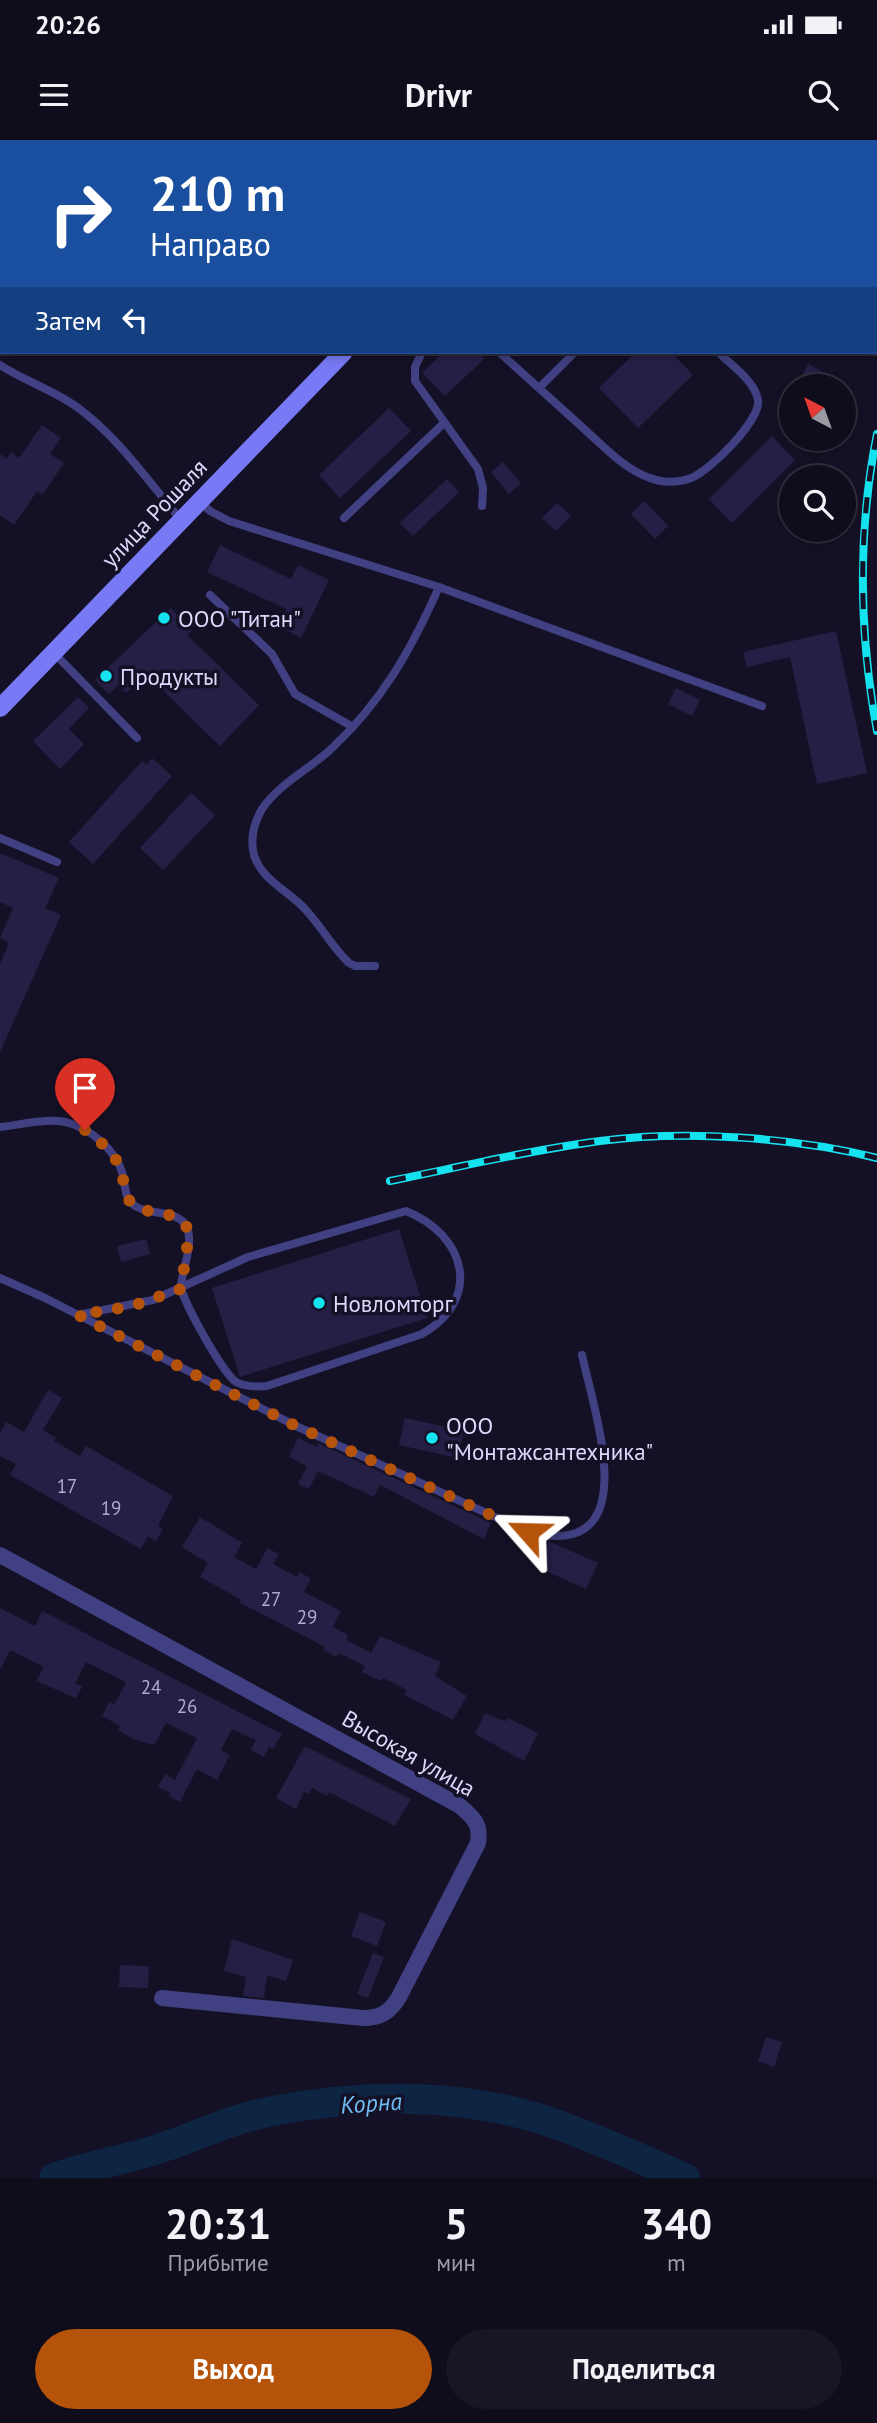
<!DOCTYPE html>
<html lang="ru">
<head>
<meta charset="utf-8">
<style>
	body { margin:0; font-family:"PT Sans",sans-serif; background:#181625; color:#f1f3f6; height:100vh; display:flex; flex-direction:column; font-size:26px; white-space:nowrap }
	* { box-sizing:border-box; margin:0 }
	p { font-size:23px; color:#9b9ca3 }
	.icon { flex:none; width:38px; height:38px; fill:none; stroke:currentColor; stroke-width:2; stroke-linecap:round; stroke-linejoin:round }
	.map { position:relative; height:2038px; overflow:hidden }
	.drawer { display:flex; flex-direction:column; background:#0f0d1c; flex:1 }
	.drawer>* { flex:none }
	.guide { position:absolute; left:0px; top:0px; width:878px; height:214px; box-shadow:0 4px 10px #0003,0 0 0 2px #2f2d3b; background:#1a4fa0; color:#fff; overflow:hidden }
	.needle { width:46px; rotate:319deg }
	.buttons { position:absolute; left:779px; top:234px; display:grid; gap:14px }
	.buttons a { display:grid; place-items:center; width:77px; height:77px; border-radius:50%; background:#0f0d1c; box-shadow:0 4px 10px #0003,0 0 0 2px #2f2d3b; font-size:35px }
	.pin { position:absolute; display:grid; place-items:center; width:60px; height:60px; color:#fff; margin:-72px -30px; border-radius:50% 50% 50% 0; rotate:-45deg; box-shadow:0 0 7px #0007 }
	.pin .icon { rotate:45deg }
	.me { position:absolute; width:77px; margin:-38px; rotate:295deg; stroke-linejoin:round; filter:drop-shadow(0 0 5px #0008) }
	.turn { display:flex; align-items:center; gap:24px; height:147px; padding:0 35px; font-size:32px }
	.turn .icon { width:91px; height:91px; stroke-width:2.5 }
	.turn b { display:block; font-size:49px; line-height:60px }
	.then { display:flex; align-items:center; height:66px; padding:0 35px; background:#0003; gap:14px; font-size:26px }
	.eta { display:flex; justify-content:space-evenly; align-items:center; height:119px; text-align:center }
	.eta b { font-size:42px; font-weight:800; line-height:49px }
	.action { display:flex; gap:14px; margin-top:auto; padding:14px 35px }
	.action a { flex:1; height:80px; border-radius:42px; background:#b45309; color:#fff; font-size:28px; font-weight:800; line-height:80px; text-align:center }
	.action a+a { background:#181625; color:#f1f3f6 }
	.status { display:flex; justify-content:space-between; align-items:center; height:49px; padding:0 35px; background:#0f0d1c; direction:ltr }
	.status svg { height:19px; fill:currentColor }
	header { display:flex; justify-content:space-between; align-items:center; height:91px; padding:0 35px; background:#0f0d1c; font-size:32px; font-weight:800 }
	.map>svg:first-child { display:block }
</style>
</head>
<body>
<div class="status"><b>20:26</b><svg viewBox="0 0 49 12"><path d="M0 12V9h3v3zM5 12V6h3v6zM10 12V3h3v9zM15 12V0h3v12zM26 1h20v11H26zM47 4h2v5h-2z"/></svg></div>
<header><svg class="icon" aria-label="menu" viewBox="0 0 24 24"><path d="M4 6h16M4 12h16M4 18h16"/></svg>Drivr<svg class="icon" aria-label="search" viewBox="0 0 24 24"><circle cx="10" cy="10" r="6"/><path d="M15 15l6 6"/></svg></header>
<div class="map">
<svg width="877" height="2038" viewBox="0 0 877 2038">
	<rect width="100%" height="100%" fill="#141126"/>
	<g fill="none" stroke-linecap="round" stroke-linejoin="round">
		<path stroke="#0e2443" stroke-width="30" d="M54,2038C85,2026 119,2021 152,2011C191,1999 227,1980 268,1972C361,1953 467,1952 558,1985C601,2000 643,2020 685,2038"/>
	</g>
	<g fill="#251f46">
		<path d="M444,212H477L484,219L445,256L422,233Z"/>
		<path d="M636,212H671L693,235L638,288L599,248Z"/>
		<path d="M808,224L835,238L830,247H797Z"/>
		<path d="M389,268L411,291L340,358L319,335Z"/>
		<path d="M42,285L61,298L50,314L64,323L42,355L37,351L14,385L0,375V314L6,319L11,312L19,318Z"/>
		<path d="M772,296L795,320L732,383L709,359Z"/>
		<path d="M503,322L521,343L509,354L491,332Z"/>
		<path d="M447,339L459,352L413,396L400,383Z"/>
		<path d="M644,361L668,386L655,399L631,374Z"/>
		<path d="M557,363L571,376L556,391L542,378Z"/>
		<path d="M220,405L291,439L298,425L329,440L301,498L278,486L286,469L207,432Z"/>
		<path d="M171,468L192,491L187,495L259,565L220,606L146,534L126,553L118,545L109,554L95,540Z"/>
		<path d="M836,491L867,633L817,644L790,517L747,527L743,512Z"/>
		<path d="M676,548L700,560L692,576L668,564Z"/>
		<path d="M78,557L89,568L69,589L84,604L60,629L33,601Z"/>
		<path d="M152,618L172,636L93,724L69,702L142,621L146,625Z"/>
		<path d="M191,653L215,675L163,730L140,708Z"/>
		<path d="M0,713L59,738L45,768L61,775L0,912V824L9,803L0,798L13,768L0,762Z"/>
		<path d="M399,1089L427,1178L240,1237L212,1148Z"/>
		<path d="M146,1099L150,1114L121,1122L117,1106Z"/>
		<path d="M48,1250L62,1258L43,1290L56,1298L54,1301L80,1316L86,1306L173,1356L158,1386L163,1389L156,1401L148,1396L141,1409L10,1335L16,1324L0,1316V1293L6,1282L24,1292Z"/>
		<path d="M405,1278L464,1291L458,1318L399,1305Z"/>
		<path d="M298,1298L317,1307L318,1303L491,1383L484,1399L380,1345L374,1357L318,1331L309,1349L298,1344L307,1326L289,1317Z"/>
		<path d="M200,1377L242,1403L234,1417L256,1429L267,1408L279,1414L273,1424L297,1437L299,1432L311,1438L304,1452L341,1471L333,1487L348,1495L346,1500L371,1513L380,1496L441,1522L435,1536L467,1556L453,1580L404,1555L407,1550L383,1538L381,1541L362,1532L365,1526L339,1513L337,1517L323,1510L325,1507L239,1462L240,1459L200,1437L208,1423L182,1407Z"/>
		<path d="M548,1401L598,1423L586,1449L537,1427Z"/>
		<path d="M0,1468L35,1486L42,1471L282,1594L273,1609L269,1607L264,1617L251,1610L256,1600L232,1589L221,1610L230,1615L217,1640L197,1629L180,1662L169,1656L171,1653L158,1647L165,1634L175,1640L197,1598L166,1583L154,1605L133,1599L118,1590L120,1586L102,1576L109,1562L114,1565L126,1542L86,1522L75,1543L82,1547L76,1558L36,1541L44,1527L10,1510L0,1530Z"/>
		<path d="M485,1573L498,1579L507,1581L508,1578L538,1593L524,1621L475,1594Z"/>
		<path d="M305,1606L411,1659L395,1686L329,1652L327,1656L312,1648L308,1654L304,1652L296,1669L276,1658Z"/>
		<path d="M360,1772L386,1782L377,1806L351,1796Z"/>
		<path d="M232,1799L293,1820L286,1841L267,1835L264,1858L243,1856L246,1837L224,1831Z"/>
		<path d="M373,1813L384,1817L368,1858L357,1854Z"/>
		<path d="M120,1825L149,1826L148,1848L119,1847Z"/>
		<path d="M766,1897L782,1902L774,1927L758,1921Z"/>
	</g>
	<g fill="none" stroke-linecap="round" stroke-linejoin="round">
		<g stroke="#404082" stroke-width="8">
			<path d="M422,212L415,227V241L478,329L483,348L482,366"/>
			<path d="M499,212C527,237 554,262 582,287C602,305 624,329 650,338C662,343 679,343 691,338C710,331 761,280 758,260C755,241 731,225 718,212"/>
			<path d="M0,225C25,241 53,250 77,267C118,297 148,341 181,380"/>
			<path d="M539,248L575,212"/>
			<path d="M199,361L210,371L229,381L439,447L762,566"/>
			<path d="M344,378L444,283"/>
			<path d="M210,455L272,514L295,554L353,587"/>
			<path d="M54,513L137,598"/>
			<path d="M0,698L57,722"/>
			<path d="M375,826H355L349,823C332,807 321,786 305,769C289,751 262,741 254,715C250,700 254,683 262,669C279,644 308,630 330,610C382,562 411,510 439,447"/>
			<path d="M0,987C21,985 49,977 69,983C91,989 115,1010 122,1032C126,1045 123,1057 135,1066C150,1076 180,1069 187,1088C194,1105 182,1129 181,1146C181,1159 224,1235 236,1242C246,1247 257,1247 267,1246L422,1194C483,1159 466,1095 406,1071L248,1117L153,1160L78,1175"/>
			<path d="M0,1138L45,1158L296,1286L528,1392C647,1422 595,1276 582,1215"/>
		</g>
		<path stroke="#404082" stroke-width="16" d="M0,1415L460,1666C474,1678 481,1684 478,1703L399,1857C390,1872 381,1878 363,1878L162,1858"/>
		<g stroke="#787af5" stroke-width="18">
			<path d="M550,2L552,0"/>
			<path d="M0,568L344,212"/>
		</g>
		<defs>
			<g id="rail">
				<path d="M877,294C857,394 859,492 877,591"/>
				<path d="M390,1041C460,1027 530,1010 600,1001C685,990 794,997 877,1018"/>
			</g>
		</defs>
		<use href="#rail" stroke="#14e2ee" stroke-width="8"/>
		<use href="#rail" stroke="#141126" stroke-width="5" stroke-dasharray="16" stroke-linecap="butt"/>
	</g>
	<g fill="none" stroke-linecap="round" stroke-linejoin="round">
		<path stroke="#b45309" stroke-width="12" stroke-dasharray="0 21.6" d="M85,990C100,1001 114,1012 121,1030C125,1042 122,1056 134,1065C152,1078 183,1067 189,1094L181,1149L132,1166L78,1175L296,1286L528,1392"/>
	</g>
	<g fill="#14e2ee" stroke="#141126" stroke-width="2.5">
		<circle cx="164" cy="478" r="7"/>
		<circle cx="106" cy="536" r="7"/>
		<circle cx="319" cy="1163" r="7"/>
		<circle cx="432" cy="1298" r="7"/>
	</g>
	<g text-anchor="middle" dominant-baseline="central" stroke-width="7" stroke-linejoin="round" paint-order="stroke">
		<g font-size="19" fill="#aeabce">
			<text x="67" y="1346">17</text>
			<text x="111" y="1368">19</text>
			<text x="271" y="1459">27</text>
			<text x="307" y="1477">29</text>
			<text x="151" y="1547">24</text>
			<text x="187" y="1566">26</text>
		</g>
		<g font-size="23" fill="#dcdafc" stroke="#141126">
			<text transform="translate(154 373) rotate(-46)">улица Рошаля</text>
			<text transform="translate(409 1613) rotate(30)">Высокая улица</text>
		</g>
		<g font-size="23" fill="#dcdafc" stroke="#141126" text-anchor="start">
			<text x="178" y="478">ООО "Титан"</text>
			<text x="120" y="536">Продукты</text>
			<text x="333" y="1163">Новломторг</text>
			<text x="446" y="1285">ООО<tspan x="446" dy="26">"Монтажсантехника"</tspan></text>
		</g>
		<g font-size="24" font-style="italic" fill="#6fbcf5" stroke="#141126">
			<text transform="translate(371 1963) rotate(-4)">Корна</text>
		</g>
	</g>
</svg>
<div class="buttons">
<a><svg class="needle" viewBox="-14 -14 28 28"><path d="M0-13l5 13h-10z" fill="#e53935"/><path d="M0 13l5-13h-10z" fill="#9b9ca3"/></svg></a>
<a><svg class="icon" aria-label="search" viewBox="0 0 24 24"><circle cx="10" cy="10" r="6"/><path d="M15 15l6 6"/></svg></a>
</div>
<div class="pin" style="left:85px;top:990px;background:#d93025"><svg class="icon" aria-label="arrive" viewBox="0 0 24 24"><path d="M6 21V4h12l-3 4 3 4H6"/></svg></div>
<svg class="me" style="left:528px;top:1392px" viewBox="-20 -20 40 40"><path d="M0-17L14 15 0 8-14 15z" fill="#b45309" stroke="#fff" stroke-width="4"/></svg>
<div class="guide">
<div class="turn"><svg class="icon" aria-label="right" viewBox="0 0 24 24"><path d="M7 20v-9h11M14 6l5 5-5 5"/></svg><div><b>210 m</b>Направо</div></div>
<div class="then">Затем<svg class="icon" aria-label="left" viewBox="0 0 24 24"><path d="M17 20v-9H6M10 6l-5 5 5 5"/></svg></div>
</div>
</div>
<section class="drawer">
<div class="eta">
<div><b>20:31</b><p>Прибытие</p></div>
<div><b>5</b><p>мин</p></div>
<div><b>340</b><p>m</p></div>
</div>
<div class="action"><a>Выход</a><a>Поделиться</a></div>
</section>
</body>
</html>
